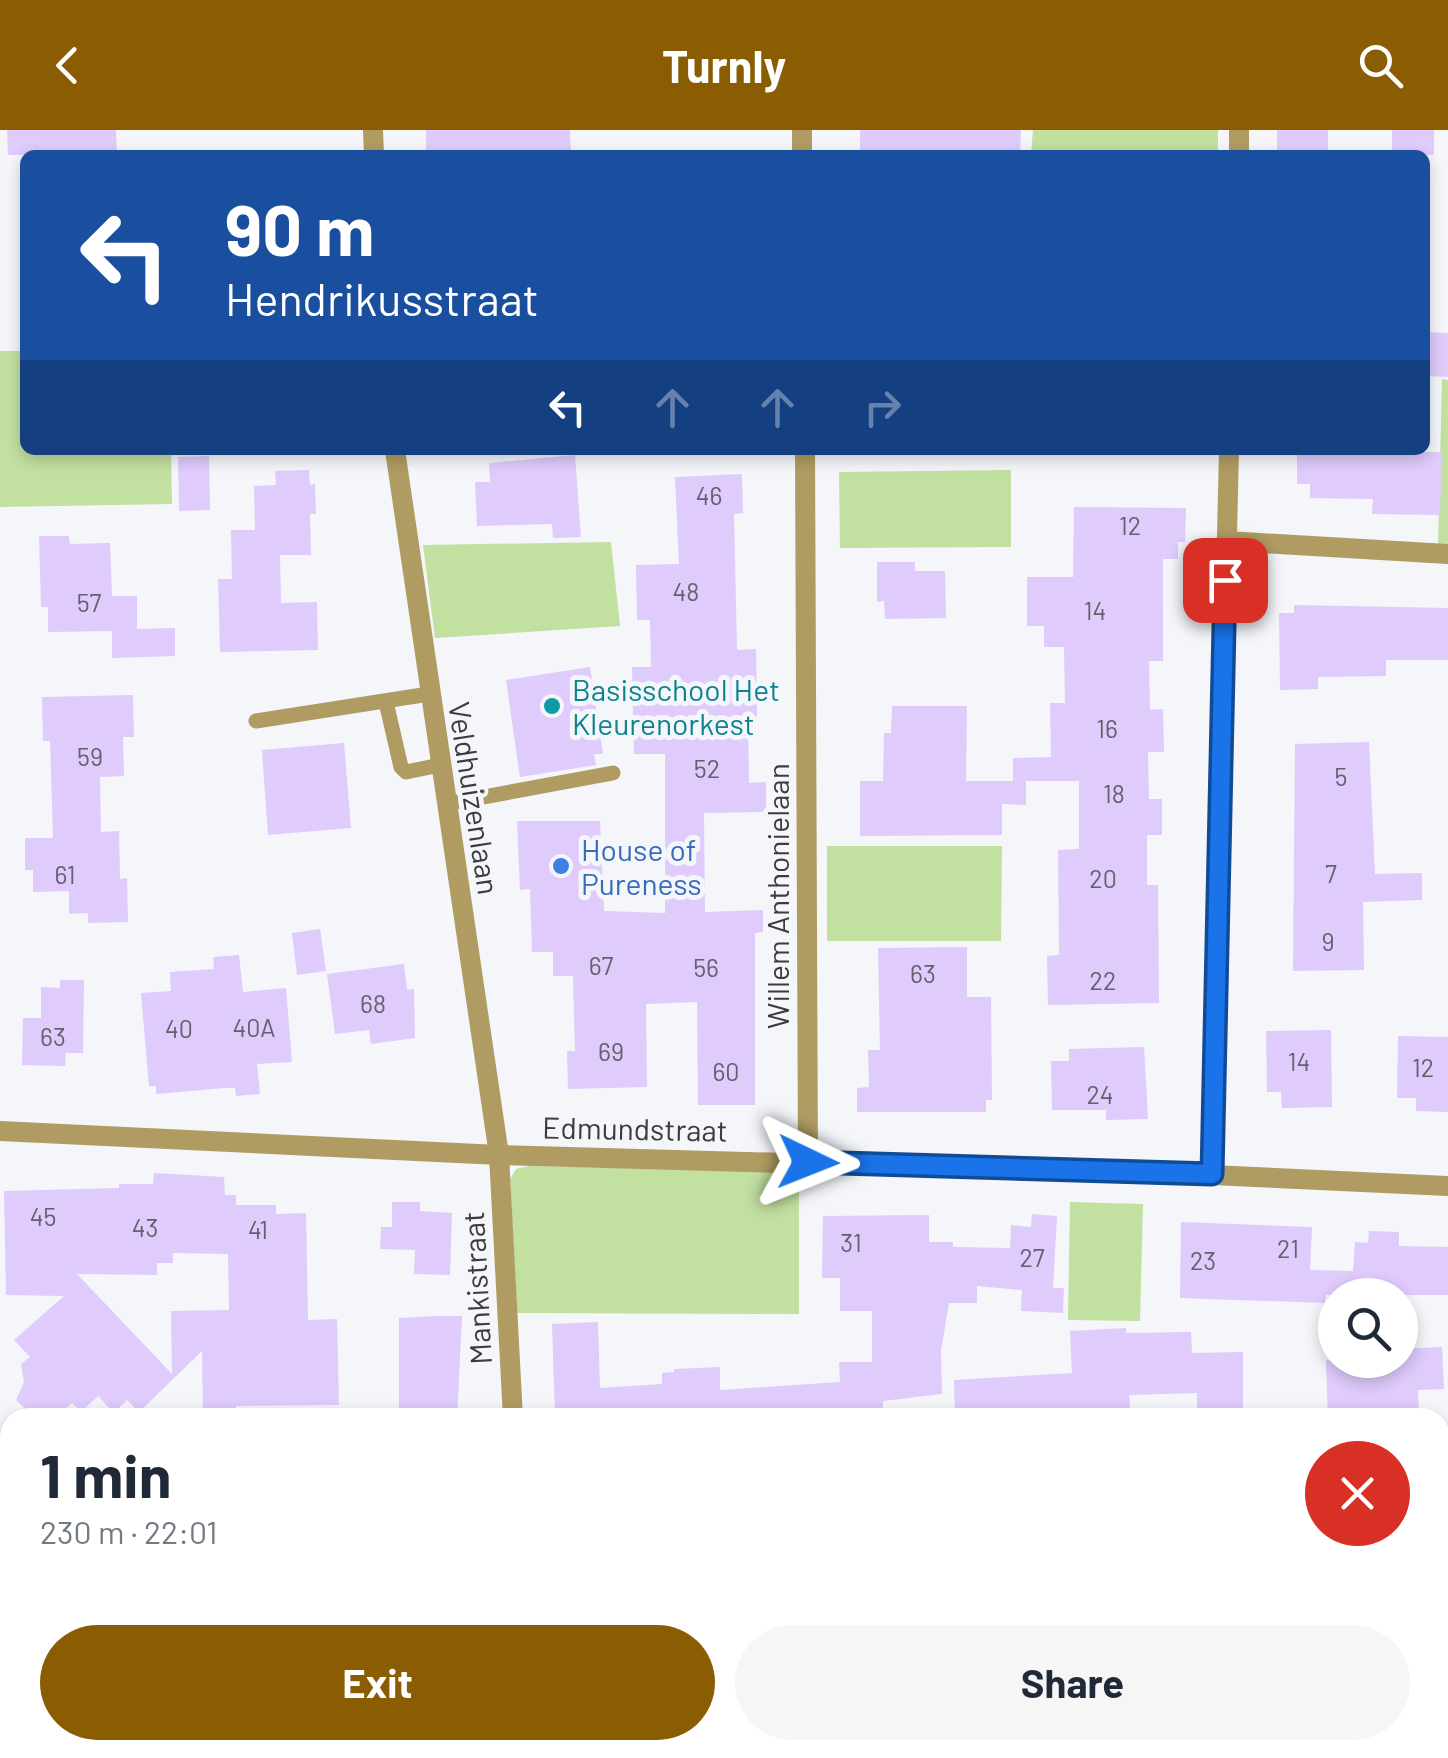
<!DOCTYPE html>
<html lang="en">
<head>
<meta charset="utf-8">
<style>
	body { margin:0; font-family:Barlow,sans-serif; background:#f6f6f7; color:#1f2937; height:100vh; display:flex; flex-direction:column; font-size:38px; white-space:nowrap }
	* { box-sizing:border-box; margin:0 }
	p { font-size:32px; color:#747a83 }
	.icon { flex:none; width:55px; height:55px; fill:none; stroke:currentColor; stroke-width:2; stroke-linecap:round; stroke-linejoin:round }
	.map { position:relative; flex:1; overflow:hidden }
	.sheet { position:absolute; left:0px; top:1278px; width:1450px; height:352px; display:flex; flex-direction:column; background:#fff; border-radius:30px 30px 0 0; box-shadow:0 5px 15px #0003 }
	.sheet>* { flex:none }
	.banner { position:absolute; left:20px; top:20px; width:1410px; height:305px; border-radius:15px; box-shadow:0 5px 15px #0003; background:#1a4fa0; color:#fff; overflow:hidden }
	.tools { position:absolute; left:1318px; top:1148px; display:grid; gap:20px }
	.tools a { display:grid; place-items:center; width:100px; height:100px; border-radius:50%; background:#fff; box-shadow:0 5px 15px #0003; font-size:50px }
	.pin { position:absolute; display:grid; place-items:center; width:85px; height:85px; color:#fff; margin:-42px; border-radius:20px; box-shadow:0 5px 15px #0006 }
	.me { position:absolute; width:110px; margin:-55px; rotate:92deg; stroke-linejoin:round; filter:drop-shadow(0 0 8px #0008) }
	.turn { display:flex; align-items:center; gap:35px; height:210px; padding:0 40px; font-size:45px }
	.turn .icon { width:130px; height:130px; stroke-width:2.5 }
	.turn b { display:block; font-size:70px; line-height:85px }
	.lanes { display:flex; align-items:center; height:95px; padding:0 40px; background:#0003; justify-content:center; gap:50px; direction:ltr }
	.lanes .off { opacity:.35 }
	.round { display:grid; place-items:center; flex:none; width:105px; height:105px; border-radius:52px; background:#f6f6f7 }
	.overview { display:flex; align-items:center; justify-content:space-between; height:170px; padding:0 40px }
	h1 { font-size:60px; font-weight:700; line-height:75px }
	.cta { display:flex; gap:20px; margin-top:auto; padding:20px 40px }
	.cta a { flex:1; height:115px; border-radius:60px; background:#8b5d02; color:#fff; font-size:40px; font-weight:700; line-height:115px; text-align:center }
	.cta a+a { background:#f6f6f7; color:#1f2937 }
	header { display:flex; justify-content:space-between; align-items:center; height:130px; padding:0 40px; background:#8b5d02; color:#fff; font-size:45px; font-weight:700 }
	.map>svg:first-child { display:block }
</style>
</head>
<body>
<header><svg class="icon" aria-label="back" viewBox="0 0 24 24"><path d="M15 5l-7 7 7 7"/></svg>Turnly<svg class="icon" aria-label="search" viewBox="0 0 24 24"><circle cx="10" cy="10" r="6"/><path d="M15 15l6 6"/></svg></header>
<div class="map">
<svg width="1448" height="1628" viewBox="0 0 1448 1628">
	<rect width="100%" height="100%" fill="#f4f6fa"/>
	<g fill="#c2e0a0">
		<path d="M1033,0H1218V25H1031Z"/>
		<path d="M0,221H25V320H171L172,374L0,377Z"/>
		<path d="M1442,249L1448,250V417L1438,416Z"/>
		<path d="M1011,340V417L840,418L839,342Z"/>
		<path d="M611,412L620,496L435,508L423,415Z"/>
		<path d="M827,716H1002L1001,811H827Z"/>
		<path d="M529,1036L799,1042V1184L517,1183L510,1049L516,1039Z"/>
		<path d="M1070,1072L1143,1074L1140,1191L1068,1190Z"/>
		<rect x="0" y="1333" width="10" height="131"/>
	</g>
	<g fill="#dfcbfc" fill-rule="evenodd">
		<path d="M7,0H116L117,25H8Z"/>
		<path d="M426,0H570L571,25H426Z"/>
		<path d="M860,0H1021L1020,25H860Z"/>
		<rect x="1277" y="0" width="51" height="25"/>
		<rect x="1392" y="0" width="42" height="25"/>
		<path d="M1425,202L1448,203V247L1425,246Z"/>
		<path d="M1297,320L1442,322L1440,385L1372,384L1373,369L1310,368V354H1297Z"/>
		<path d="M575,325L581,407L553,408L552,394L477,396L475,352H490L489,333Z"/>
		<path d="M209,326L210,380L179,381L178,327Z"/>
		<path d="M309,340L310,355L315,354L316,384H310L311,425H280L281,473L317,472L318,520L220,522L218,449H232L231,400H255L254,356L276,355L275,341Z"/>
		<path d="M742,344L743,383L734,384L737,520L756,519L757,587L748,588L749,653L766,652V682L704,683L705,782L763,780V802L755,803V975H698L697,872L646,874L647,957L568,959L567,921H575L573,846H553V822H532L530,759L520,760L517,691H600L604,781L665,783V624H634L632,537H651L650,490H637L636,435L679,434L675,347Z"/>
		<path d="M1074,377L1186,378L1185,412H1178V429H1163V531H1149L1150,580L1163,579L1164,622H1148L1149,669H1162V705H1147V755H1158L1159,873L1048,875L1047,826L1059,825L1058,720L1079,719V651H1026V675L1002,674V705L860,706V651H883L884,603H891L892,576H967L966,651H1013V628L1051,627L1050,573H1065L1064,517H1044V496H1027V447H1073Z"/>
		<path d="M39,406H69L70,414L110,413L112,466H137V499L175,498V526L112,528V501L48,502V477H41Z"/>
		<path d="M877,432H915V441H945L946,488L885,489L884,471L877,472Z"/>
		<path d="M1294,475L1448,478V530H1386V546L1318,547V559L1280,560L1279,483H1294Z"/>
		<path d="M590,537L603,624H594L596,635L520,647L506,550Z"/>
		<path d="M133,565L134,607H123L124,646L100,647L101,702L119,701L120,749L127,748L128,792L88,793V783L69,784V761L33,762V740H25V708H53L50,611H43L42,567Z"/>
		<path d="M1369,612L1375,744L1422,743V770L1363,772L1364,840L1293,841L1295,614Z"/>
		<path d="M344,613L351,698L268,705L262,620Z"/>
		<path d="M320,799L326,841L297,845L292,803Z"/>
		<path d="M967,817V867H991L992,970H986V982H857V958L869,957L868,920H880L878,818Z"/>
		<path d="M239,825L243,862L286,858L292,932L257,934L260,964L236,966L235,958H224L156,964V956H149L141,863L171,861L170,842L214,839L213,827Z"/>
		<path d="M404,834L407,860L414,859L415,908L371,914L369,900L335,904L327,844Z"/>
		<path d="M60,850H84L83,923H66L65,936L22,935L23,888H41V857L60,858Z"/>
		<path d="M1331,900L1332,977L1282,978L1281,962H1267L1266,901Z"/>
		<path d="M1398,906L1448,907V982L1416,981V968H1397Z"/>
		<path d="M1144,917L1148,989L1106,990V980H1052L1051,931H1069V919Z"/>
		<path d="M154,1043L224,1047L225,1065H236V1075H276V1084L306,1083L308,1190L337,1189L339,1275L236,1276V1288H203L202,1221L139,1282L127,1270L114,1283L98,1266L81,1282L72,1273L63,1281L30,1283L16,1270L24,1252L21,1234L30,1227L14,1210L64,1166L6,1165L4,1061L119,1058V1054H153ZM173,1123L228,1124L229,1180L171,1181L172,1244L77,1144L157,1145V1133H173Z"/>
		<path d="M392,1072H420V1081L452,1083L450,1145L414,1144L415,1120L380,1119L381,1097H392Z"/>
		<path d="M1032,1084L1057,1086L1053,1158H1064L1063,1183L1021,1181L1022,1160L977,1156V1173H949L941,1221L942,1264L883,1271V1288H555L552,1194L598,1192L600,1258L662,1254V1243L674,1242V1239L720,1237V1260L840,1252L839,1232H872V1181H840V1148H822L823,1086L929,1085V1112H953V1117L1010,1118L1011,1095L1031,1097Z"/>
		<path d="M1181,1092L1312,1097L1310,1140L1353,1141L1355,1112L1368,1113L1369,1101L1399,1102V1116L1448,1117V1165H1326L1325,1173L1180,1168Z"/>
		<path d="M437,1186H462L457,1288H399V1188Z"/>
		<path d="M1126,1198V1203L1191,1202L1192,1223L1243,1222V1287L1197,1288V1263L1129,1265L1131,1288H955L954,1250L1072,1243L1070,1201Z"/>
		<path d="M1442,1217L1444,1259L1418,1260L1419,1280L1374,1282L1375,1288H1328L1326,1230H1400V1219Z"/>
	</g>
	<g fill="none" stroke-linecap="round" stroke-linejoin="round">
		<g stroke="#b09b62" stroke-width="15">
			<path d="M386,572L401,637L406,642L440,635"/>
			<path d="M256,591L429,564"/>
			<path d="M446,674L613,643"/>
		</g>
		<g stroke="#b09b62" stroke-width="20">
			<path d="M373,0L374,25"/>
			<path d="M802,0V25"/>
			<path d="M1239,25V0"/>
			<path d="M395,320L499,1025L513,1288"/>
			<path d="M805,320L808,1033"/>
			<path d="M1226,411L1448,424"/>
			<path d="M0,1001L499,1025L1212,1045L1448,1056"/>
			<path d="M1212,1045L1229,320"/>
			<path d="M0,1318L10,1319"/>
			<path d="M1440,1396H1448"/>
			<path d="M0,1613H10"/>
			<path d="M165,1620L176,1628"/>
			<path d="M194,1620L211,1628"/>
			<path d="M529,1620L530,1628"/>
		</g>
	</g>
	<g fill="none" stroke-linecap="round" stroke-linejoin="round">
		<defs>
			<path id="route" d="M808,1032L1212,1044L1225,450"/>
		</defs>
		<use href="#route" stroke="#114b97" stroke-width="25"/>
		<use href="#route" stroke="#1a73e8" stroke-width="18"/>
	</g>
	<circle fill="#0f9aa8" stroke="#f4f6fa" stroke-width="4" cx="552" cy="576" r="10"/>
	<circle fill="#3f7fe0" stroke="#f4f6fa" stroke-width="4" cx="561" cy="736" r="10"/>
	<g text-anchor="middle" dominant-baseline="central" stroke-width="10" stroke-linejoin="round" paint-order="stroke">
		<g font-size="25" fill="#64606e">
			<text x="709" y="365">46</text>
			<text x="1130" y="395">12</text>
			<text x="686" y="461">48</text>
			<text x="89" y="472">57</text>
			<text x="1095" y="480">14</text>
			<text x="1107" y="598">16</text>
			<text x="90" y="626">59</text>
			<text x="707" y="638">52</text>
			<text x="1341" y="646">5</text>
			<text x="1114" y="663">18</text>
			<text x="1331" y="743">7</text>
			<text x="65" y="744">61</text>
			<text x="1103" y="748">20</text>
			<text x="1328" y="811">9</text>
			<text x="601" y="835">67</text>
			<text x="706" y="837">56</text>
			<text x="923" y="843">63</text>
			<text x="1103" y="850">22</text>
			<text x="373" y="873">68</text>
			<text x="254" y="897">40A</text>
			<text x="179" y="898">40</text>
			<text x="53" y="906">63</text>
			<text x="611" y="921">69</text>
			<text x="1299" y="931">14</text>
			<text x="1423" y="937">12</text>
			<text x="726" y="941">60</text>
			<text x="1100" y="964">24</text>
			<text x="43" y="1086">45</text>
			<text x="145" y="1097">43</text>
			<text x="258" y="1099">41</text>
			<text x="851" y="1112">31</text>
			<text x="1288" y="1118">21</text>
			<text x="1032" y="1127">27</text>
			<text x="1203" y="1130">23</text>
		</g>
		<g font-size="30" fill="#0d838f" stroke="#f4f6fa" text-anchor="start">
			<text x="572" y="559">Basisschool Het<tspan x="572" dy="34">Kleurenorkest</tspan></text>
		</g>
		<g font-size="30" fill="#3b3c3e" stroke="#f4f6fa">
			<text transform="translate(475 668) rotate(81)">Veldhuizenlaan</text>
			<text transform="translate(777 766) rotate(-90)">Willem Anthonielaan</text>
			<text transform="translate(635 998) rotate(1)">Edmundstraat</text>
			<text transform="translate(476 1158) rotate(-93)">Mankistraat</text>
		</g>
		<g font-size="30" fill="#366cbe" stroke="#f4f6fa" text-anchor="start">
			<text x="581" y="719">House of<tspan x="581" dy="34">Pureness</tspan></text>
		</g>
	</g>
</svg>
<div class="tools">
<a><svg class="icon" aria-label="search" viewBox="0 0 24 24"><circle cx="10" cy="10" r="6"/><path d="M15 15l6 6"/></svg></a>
</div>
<div class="pin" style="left:1225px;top:450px;background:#d93025"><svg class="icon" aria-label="arrive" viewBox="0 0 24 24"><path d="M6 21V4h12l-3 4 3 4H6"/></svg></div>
<svg class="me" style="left:808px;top:1032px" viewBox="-20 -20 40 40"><path d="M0-17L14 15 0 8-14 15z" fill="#1a73e8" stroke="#fff" stroke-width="4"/></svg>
<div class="banner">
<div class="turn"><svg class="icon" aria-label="left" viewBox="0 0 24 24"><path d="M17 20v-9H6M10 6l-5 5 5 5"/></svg><div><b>90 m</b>Hendrikusstraat</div></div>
<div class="lanes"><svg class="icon" aria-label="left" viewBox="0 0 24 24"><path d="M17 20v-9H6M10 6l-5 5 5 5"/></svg><svg class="icon off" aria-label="ahead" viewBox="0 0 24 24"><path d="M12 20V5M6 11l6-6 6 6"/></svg><svg class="icon off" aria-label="ahead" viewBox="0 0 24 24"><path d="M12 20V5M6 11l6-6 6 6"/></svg><svg class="icon off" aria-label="right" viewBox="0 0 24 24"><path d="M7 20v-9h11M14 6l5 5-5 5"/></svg></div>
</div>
<section class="sheet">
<div class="overview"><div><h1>1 min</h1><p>230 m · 22:01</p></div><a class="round" style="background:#d93025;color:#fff"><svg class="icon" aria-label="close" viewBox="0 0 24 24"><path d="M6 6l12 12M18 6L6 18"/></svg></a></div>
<div class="cta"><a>Exit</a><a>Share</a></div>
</section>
</div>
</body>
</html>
